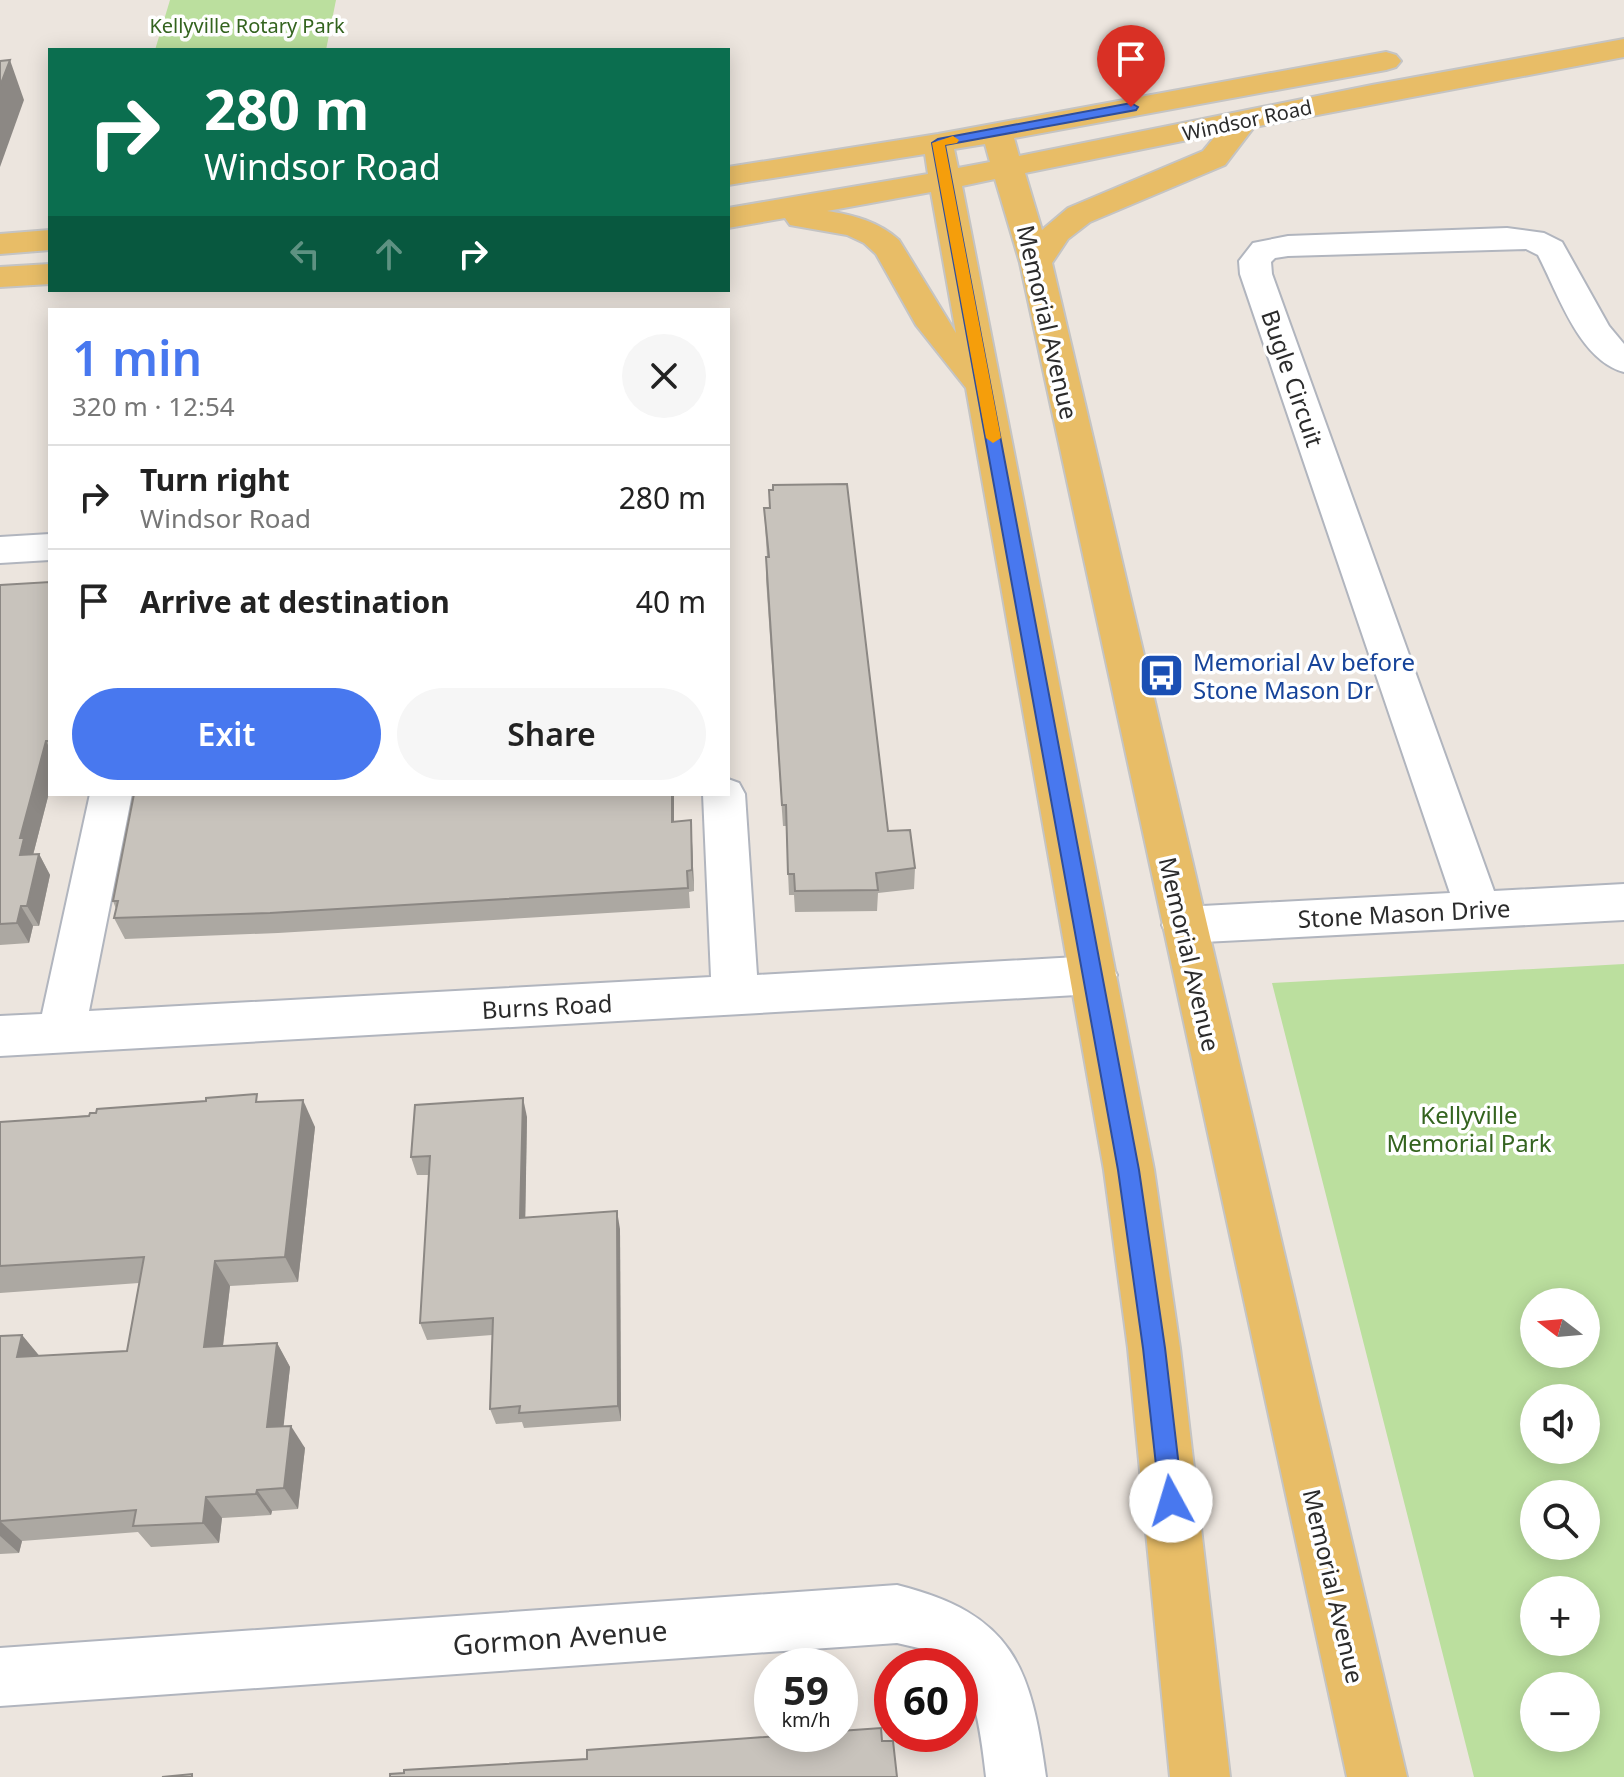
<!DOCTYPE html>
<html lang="en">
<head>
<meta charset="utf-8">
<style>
	body { margin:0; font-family:"Noto Sans",sans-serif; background:#f6f6f6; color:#222; height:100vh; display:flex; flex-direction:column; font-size:30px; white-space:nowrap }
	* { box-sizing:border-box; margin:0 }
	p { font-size:26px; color:#767676 }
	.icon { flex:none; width:44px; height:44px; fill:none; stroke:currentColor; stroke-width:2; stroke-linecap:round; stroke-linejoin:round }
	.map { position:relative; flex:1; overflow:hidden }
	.side { position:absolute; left:48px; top:308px; width:682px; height:488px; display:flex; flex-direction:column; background:#fff; border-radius:0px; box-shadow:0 4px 20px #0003 }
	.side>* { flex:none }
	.hud { position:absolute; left:48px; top:48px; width:682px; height:244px; border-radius:0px; box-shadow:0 4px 20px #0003; background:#0b6e4f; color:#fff; overflow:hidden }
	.needle { width:52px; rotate:286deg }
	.controls { position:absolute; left:1520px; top:1288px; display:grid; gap:16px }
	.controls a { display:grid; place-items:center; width:80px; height:80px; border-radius:50%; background:#fff; box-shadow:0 4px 20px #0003; font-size:40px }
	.speed { position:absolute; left:754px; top:1648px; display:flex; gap:16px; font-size:40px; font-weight:700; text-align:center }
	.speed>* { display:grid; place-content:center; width:104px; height:104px; border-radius:50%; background:#fff; box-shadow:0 4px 20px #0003; line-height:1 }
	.speed small { font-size:20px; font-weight:400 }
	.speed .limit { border:12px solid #d22; background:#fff; color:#111 }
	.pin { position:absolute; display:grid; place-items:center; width:68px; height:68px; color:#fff; margin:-82px -34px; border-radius:50% 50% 50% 0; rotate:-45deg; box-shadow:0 0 8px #0007 }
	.pin .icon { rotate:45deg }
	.me { position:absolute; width:88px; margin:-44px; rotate:354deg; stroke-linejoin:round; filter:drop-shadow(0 0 6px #0008) }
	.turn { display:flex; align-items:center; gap:28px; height:168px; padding:0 24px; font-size:36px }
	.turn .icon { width:104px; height:104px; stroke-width:2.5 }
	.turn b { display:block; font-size:56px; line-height:68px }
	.lanes { display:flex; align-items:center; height:76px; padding:0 24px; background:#0003; justify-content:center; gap:40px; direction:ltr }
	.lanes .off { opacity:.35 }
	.round { display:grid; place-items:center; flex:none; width:84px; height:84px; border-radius:42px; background:#f6f6f6 }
	.overview { display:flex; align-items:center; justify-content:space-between; height:136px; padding:0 24px }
	h1 { font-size:48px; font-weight:600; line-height:60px; color:#4878ef }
	.primary-button { display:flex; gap:16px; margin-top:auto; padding:16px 24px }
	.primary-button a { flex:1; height:92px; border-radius:48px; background:#4878ef; color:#fff; font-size:32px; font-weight:600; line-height:92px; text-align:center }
	.primary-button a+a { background:#f6f6f6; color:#222 }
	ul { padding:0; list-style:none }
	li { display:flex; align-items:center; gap:24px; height:104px; padding:0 24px; border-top:2px solid #e0e0e0 }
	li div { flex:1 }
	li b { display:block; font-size:30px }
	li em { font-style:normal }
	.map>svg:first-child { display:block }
</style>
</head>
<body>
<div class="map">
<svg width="1624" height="1777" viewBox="0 0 1624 1777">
	<rect width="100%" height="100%" fill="#ece5de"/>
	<g fill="#bbdf9e" fill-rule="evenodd">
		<path d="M170,0H336L326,50H155Z"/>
		<path d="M1624,964V1777H1474L1272,983ZM1534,1302H1586V1354H1534ZM1534,1398H1586V1450H1534ZM1534,1494H1586V1546H1534ZM1534,1590H1586V1642H1534ZM1534,1686H1586V1738H1534Z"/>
	</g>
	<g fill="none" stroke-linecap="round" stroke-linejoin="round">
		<defs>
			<g id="minor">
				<path d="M1507,228L1544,233L1562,242L1609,326L1624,344V372C1579,360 1558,293 1538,255L1526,249L1288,256L1275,258L1271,262L1272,274L1494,891L1624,884V920L1184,943L1168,938L1162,925L1168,912L1184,907L1450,893L1240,274L1239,261L1253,243L1288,236Z"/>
				<path d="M50,534V560L0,563V537Z"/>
				<path d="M728,779L739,783L745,794L757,975L1094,956L1110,962L1117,975L1110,988L1094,994L0,1056V1016L42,1014L90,794H132L89,1011L711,977L703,794H728Z"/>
				<path d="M897,1585C1013,1614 1031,1666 1046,1777H986C983,1751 980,1726 973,1701C968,1687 960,1681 960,1666H948L923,1649L897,1643L0,1706V1648Z"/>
			</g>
			<g id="major">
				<path d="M1624,39V57L1254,127L1225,165L1090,222L1068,239L1052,263L1407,1777H1347L1020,263L995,179L962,186L1154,1170L1180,1348L1230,1777H1170L1128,1348L1104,1170L966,388L916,325L876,254L864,243L847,235L790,225L785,218L728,228V208L928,174L925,154L728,185V167L938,134L1386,52L1396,55L1401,61L1396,67L1386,70L1014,138L1019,156L1372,85ZM1217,134L1203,151L1068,208L1042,230L1025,173ZM985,144L990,162L958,168L954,149ZM931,192L956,333L899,240C879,222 854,215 827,211Z"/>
				<path d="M50,230V250L0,254V234Z"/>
				<path d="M50,264V284L0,287V267Z"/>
			</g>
		</defs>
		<use href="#minor" stroke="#b1b5be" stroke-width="4"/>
		<use href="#major" stroke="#c4c4c4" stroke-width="4"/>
		<use href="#minor" fill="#fff" fill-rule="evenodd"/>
		<use href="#major" fill="#e8bd67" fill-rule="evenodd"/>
	</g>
	<g fill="#aca8a2">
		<path d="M769,490L888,831L915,868L914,889L878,893L877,911L795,912L794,895H789L786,826H783L766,579V557H767L764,508H769Z"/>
		<path d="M50,582V789L33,855L39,854L50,875L39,926H33L29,943L0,945V585Z"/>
		<path d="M134,794H674V821L692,842L694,891L689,892L690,908L278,933L125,939L114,918L116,909L113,901Z"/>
		<path d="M260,1102L315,1127L298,1282L230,1286L223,1346L277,1343L290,1367L283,1426L305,1448L298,1509L272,1511L271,1515L222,1518L219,1543L151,1547L138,1532L22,1541L19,1553L0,1554V1336L22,1335L39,1356L127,1351L139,1283L0,1293V1122Z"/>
		<path d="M527,1117L525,1217L620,1229L621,1421L524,1428L522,1422L496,1424L490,1409L492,1335L427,1340L420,1323L429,1175H417L411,1157Z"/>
	</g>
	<g fill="#8c8884">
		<path d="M10,60L24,100L0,167V86Z"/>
		<path d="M46,741L50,749V789L33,855H20V838Z"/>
		<path d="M672,794H674V843L672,822Z"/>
		<path d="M691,820L692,842L694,891L692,870Z"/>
		<path d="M39,854L50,875L39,926L27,906Z"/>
		<path d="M21,906L33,926L29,943L17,923Z"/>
		<path d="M523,1098L527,1117L525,1235L520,1218Z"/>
		<path d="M303,1100L315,1127L298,1282L285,1257Z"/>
		<path d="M617,1211L620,1229L621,1421L618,1406Z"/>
		<path d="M215,1261L230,1286L220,1370L204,1347Z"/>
		<path d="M22,1335L42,1359L17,1357Z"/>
		<path d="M277,1343L290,1367L281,1450L267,1427Z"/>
		<path d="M291,1426L305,1448L298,1509L284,1488Z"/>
		<path d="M257,1490L272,1511L271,1515L256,1494Z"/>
		<path d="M206,1497L222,1518L219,1543L203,1523Z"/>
		<path d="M0,1521L22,1541L19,1553L0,1536Z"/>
	</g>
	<g fill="#c8c3bc" stroke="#8c8884" stroke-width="2">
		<path d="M10,60L0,86V61Z"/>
		<path d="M847,484L888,831L910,830L915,868L876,873L878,890L795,891L794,874H788L786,805H782L766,557H769L764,508H770L769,490H773V485Z"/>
		<path d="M50,582V741H46L20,838H24L20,855L39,854L27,906H21L17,923L0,924V585Z"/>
		<path d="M134,794H672V822L691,820L692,870L687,871L688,888L270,913L114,918L118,901H113Z"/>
		<path d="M257,1094L256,1102L303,1100L285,1257L215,1261L204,1347L277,1343L267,1427L291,1426L284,1488L257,1490L256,1494L206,1497L203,1523L133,1526L136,1510L0,1521V1336L22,1335L17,1357L127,1351L144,1257L0,1266V1122L89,1116L90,1113H96L97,1109L206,1101V1098Z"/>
		<path d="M523,1098L520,1218L617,1211L618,1406L519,1413L520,1406L490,1409L493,1318L420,1323L430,1156L411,1157L415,1105Z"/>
		<path d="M881,1728L882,1741H893L897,1777H390V1774L404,1773V1770L587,1759V1750L806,1734H840V1731Z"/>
		<path d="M192,1774V1777H162Z"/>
	</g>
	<path fill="#4878ef" stroke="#2f4e9b" stroke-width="2" d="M1131,103L1138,107L1136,110L945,145L1139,1170L1165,1348L1183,1501L1179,1509L1171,1513L1163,1509L1160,1501L1143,1348L1118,1170L932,143L938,139Z"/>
	<path fill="#f59e0b" d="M953,136L959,140L957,143L945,145L1001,438L993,443L986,438L932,143Z"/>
	<defs>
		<symbol id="bus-square" viewBox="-11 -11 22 22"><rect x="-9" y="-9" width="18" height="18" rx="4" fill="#1a4fb4" stroke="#fff"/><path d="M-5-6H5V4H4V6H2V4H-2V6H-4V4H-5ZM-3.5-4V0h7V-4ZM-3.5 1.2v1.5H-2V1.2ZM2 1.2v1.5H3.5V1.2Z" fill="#fff"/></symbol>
	</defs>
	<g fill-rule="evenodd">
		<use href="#bus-square" x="1136" y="650" width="51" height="51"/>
	</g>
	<g text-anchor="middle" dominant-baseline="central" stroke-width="7" stroke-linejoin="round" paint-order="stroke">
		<g font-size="20" fill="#34641f" stroke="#fff">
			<text x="247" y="25">Kellyville Rotary Park</text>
		</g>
		<g font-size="20" fill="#2b2b2b" stroke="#fff">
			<text transform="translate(1247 120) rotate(-12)">Windsor Road</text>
		</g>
		<g font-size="24" fill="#2b2b2b" stroke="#fff">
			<text transform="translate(1048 322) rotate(77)">Memorial Avenue</text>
			<text transform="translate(1293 378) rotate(71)">Bugle Circuit</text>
			<text transform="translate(1404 913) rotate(-3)">Stone Mason Drive</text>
			<text transform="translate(1190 954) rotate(77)">Memorial Avenue</text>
			<text transform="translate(547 1006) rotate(-3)">Burns Road</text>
			<text transform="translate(1334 1586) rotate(77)">Memorial Avenue</text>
		</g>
		<g font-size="24" fill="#164399" stroke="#fff" text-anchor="start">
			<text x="1193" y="661">Memorial Av before<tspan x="1193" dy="28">Stone Mason Dr</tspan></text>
		</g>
		<g font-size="24" fill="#34641f" stroke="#fff">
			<text x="1469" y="1114">Kellyville<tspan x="1469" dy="28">Memorial Park</tspan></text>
		</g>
		<g font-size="28" fill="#2b2b2b" stroke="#fff">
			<text transform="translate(560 1637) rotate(-4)">Gormon Avenue</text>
		</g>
	</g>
</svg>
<div class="controls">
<a><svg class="needle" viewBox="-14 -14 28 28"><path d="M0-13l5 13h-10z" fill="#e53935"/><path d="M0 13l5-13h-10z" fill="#767676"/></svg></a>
<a><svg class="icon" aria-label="sound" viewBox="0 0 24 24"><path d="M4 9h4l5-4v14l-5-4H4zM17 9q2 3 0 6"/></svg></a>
<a><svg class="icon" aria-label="search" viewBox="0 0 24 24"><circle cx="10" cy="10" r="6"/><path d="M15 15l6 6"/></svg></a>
<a>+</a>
<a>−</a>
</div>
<div class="speed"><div>59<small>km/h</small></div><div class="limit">60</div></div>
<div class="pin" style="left:1131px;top:107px;background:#d93025"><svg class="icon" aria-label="arrive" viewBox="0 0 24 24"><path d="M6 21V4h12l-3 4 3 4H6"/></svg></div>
<svg class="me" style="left:1171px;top:1501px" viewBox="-20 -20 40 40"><circle r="19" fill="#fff"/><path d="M0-13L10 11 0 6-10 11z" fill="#4878ef"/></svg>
<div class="hud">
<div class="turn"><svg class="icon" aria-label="right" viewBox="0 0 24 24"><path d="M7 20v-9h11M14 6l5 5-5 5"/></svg><div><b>280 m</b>Windsor Road</div></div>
<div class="lanes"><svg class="icon off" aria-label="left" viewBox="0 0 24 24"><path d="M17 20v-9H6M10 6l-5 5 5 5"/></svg><svg class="icon off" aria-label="ahead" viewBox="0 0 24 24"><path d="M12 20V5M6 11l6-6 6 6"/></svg><svg class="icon" aria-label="right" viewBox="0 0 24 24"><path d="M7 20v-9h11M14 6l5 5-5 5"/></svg></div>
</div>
<section class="side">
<div class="overview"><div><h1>1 min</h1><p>320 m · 12:54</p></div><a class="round"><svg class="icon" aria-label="close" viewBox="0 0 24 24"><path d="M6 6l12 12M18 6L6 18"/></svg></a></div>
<ul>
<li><svg class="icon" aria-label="right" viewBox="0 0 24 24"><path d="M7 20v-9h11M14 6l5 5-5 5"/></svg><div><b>Turn right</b><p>Windsor Road</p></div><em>280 m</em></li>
<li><svg class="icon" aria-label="arrive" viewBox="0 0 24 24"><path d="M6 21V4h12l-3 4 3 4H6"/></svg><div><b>Arrive at destination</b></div><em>40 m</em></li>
</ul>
<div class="primary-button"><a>Exit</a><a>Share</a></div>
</section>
</div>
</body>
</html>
